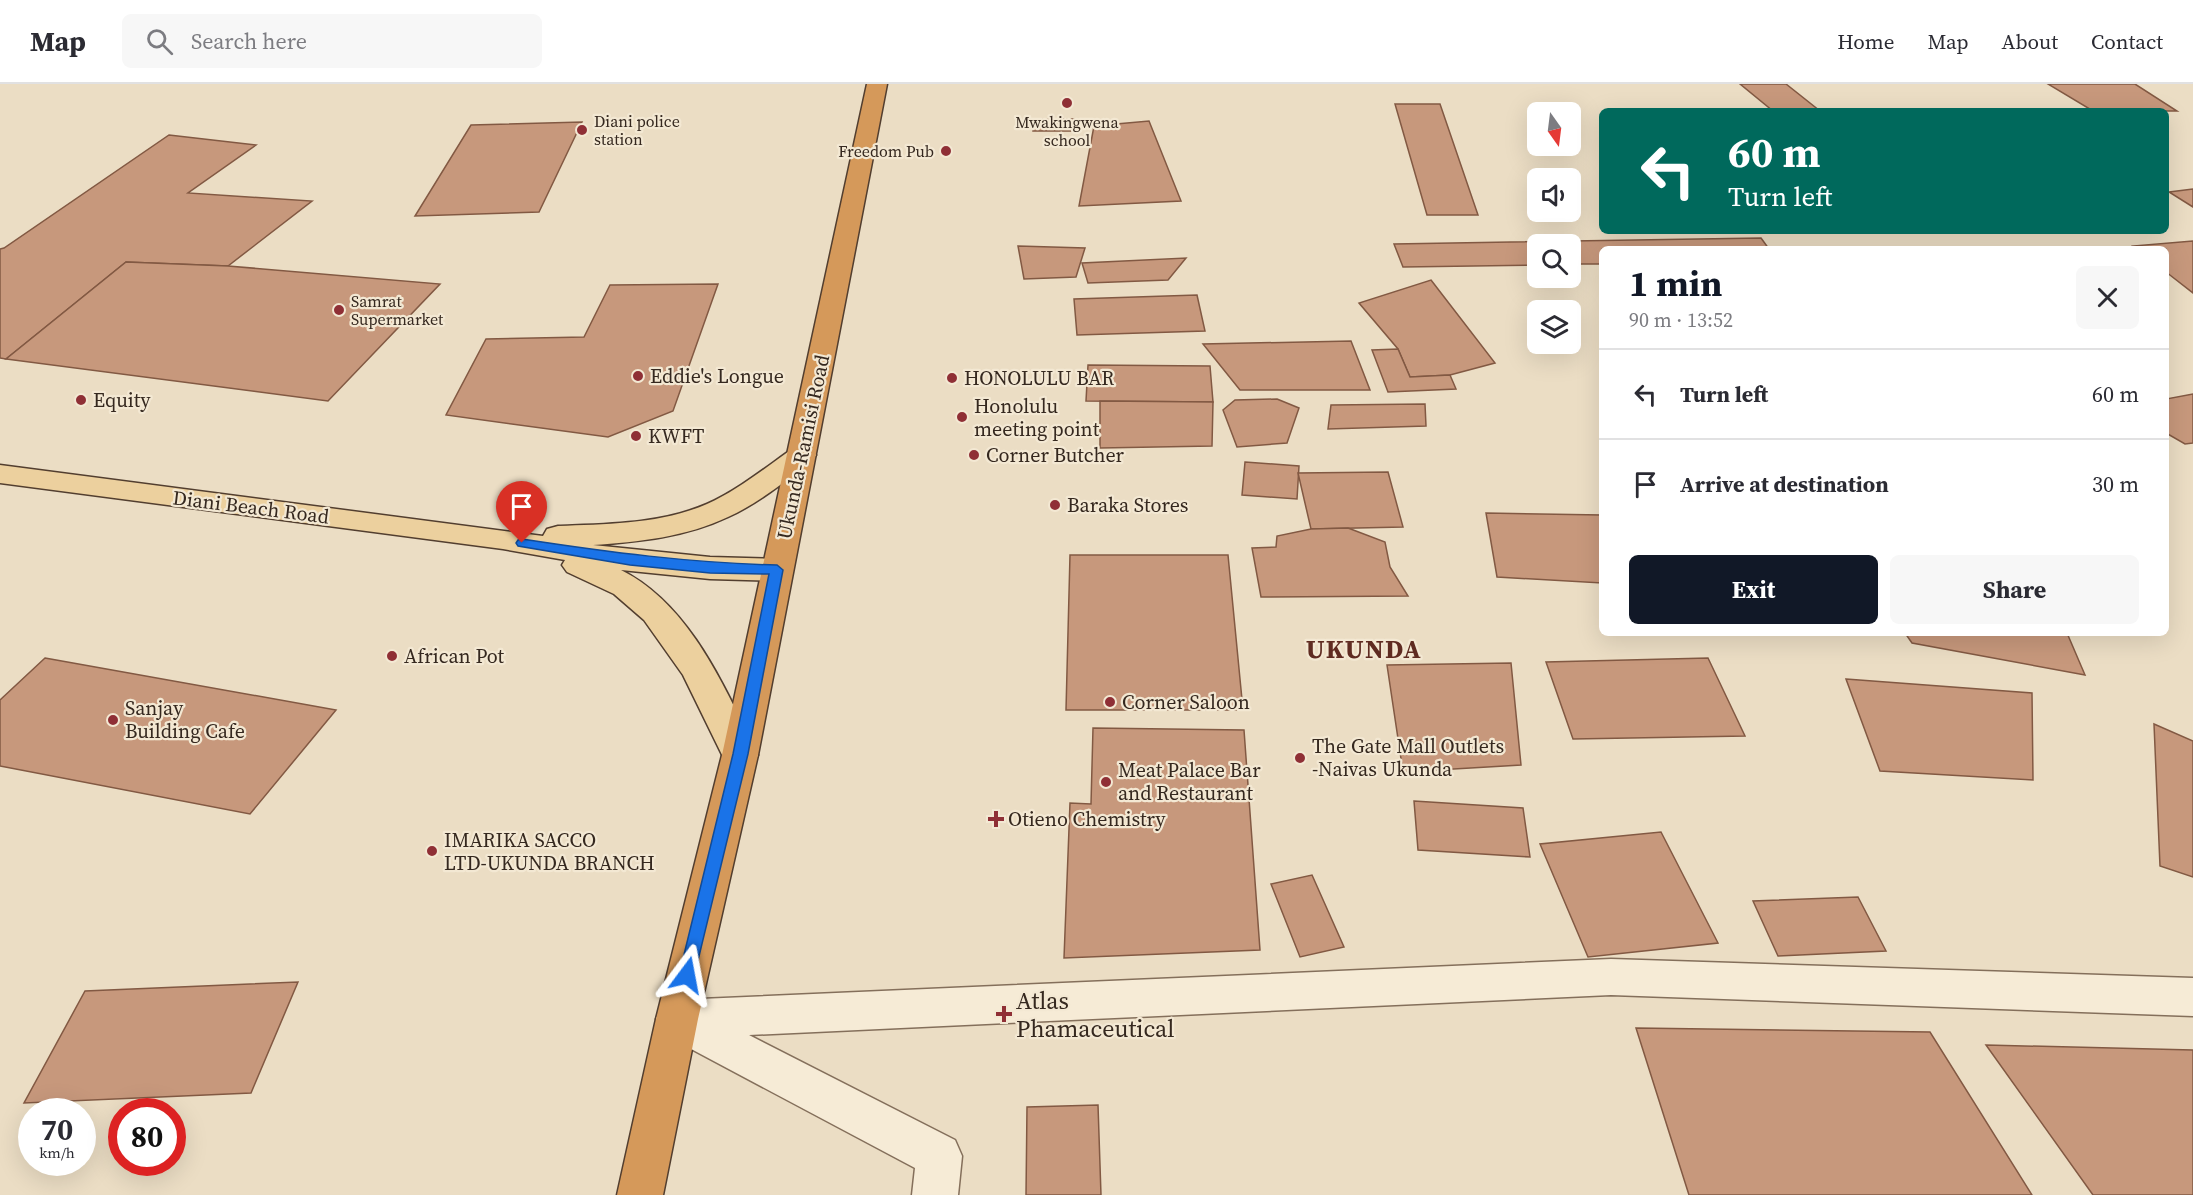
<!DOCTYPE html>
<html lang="en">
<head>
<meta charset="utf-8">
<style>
	body { margin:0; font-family:"Source Serif 4",serif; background:#f7f7f7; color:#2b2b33; height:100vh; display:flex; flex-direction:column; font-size:22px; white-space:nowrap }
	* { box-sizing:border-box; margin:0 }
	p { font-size:20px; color:#7c7c81 }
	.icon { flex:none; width:33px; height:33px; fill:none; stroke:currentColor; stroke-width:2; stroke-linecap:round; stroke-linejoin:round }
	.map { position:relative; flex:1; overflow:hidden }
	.drawer { position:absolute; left:1599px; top:162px; width:570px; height:390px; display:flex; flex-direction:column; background:#fff; border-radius:9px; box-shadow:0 6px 24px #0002 }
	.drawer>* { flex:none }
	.hud { position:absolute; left:1599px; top:24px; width:570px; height:126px; border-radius:9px; box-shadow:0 6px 24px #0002; background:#00695c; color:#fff; overflow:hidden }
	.needle { width:39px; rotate:166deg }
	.controls { position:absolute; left:1527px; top:18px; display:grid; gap:12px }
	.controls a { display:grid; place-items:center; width:54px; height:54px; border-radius:9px; background:#fff; box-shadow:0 6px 24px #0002; font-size:30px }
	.speed { position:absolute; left:18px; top:1014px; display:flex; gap:12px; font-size:30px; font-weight:700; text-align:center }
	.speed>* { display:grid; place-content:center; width:78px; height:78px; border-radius:50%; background:#fff; box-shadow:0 6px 24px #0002; line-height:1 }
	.speed small { font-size:15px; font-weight:400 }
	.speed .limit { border:9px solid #d22; background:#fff; color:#111 }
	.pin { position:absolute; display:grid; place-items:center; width:51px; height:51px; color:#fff; margin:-62px -26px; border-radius:50% 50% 50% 0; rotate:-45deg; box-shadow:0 0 6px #0007 }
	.pin .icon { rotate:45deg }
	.me { position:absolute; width:66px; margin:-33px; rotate:13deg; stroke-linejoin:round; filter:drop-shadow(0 0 4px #0008) }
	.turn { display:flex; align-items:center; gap:21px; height:126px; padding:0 30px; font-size:27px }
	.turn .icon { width:78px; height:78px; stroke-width:2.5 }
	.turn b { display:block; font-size:42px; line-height:51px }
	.round { display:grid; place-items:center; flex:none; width:63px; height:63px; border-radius:9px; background:#f7f7f7 }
	.headline { display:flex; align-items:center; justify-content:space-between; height:102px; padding:0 30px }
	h1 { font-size:36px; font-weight:700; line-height:45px; color:#111827 }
	.cta { display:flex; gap:12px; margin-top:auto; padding:12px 30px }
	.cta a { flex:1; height:69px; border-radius:9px; background:#111827; color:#fff; font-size:24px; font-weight:700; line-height:69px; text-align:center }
	.cta a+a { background:#f7f7f7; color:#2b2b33 }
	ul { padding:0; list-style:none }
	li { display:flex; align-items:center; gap:18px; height:90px; padding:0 30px; border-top:2px solid #e1e1e2 }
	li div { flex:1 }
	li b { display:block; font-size:22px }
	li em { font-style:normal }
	header { display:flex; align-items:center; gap:36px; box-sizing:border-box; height:84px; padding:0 30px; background:#fff; border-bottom:2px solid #e1e1e2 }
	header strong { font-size:28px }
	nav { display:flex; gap:33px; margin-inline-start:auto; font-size:21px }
	.search { width:420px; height:54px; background:#f7f7f7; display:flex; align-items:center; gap:15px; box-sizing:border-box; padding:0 21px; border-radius:9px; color:#7c7c81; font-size:22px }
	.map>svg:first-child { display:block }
</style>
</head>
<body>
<header>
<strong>Map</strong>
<div class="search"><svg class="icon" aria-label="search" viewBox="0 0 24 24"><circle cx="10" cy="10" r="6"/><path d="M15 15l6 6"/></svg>Search here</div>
<nav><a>Home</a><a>Map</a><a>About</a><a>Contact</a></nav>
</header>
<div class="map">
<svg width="2193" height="1111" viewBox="0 0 2193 1111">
	<rect width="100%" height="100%" fill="#ebddc4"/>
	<g fill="#c7987c" stroke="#825943" stroke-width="1.5">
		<path d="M1740,0H1786L1820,27H1773Z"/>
		<path d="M2048,0H2135L2177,27H2093Z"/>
		<path d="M1395,20H1440L1478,131H1427Z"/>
		<path d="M1034,35H1076V47H1033Z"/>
		<path d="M1149,37L1181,117L1079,122L1094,42Z"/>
		<path d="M582,38L539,128L415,132L471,41Z"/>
		<path d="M169,51L256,61L188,109L312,117L228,182L126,178L6,275L0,274V165L4,164Z"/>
		<path d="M2193,105V123L2169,108Z"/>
		<path d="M1761,154L1769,165H1602V180H1570V160H1538V181L1403,183L1394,160Z"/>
		<path d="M2193,157V209L2166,188V165H2137L2133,162Z"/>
		<path d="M1018,162L1085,164L1076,193L1024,195Z"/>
		<path d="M1186,174L1168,196L1088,199L1082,179Z"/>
		<path d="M126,178L228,182L440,200L328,317L6,275Z"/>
		<path d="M1431,196L1495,279L1450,291L1410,293L1398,265L1359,219Z"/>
		<path d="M718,200L673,327L608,353L446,331L486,255L584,253L610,201Z"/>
		<path d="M1197,211L1205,247L1077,251L1074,215Z"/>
		<path d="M1351,257L1370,306H1240L1203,260Z"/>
		<path d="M1398,265L1410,293L1450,291L1456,305L1388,308L1372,266Z"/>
		<path d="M1088,281L1210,282L1213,318L1086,317Z"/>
		<path d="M2193,310V359L2185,360L2166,349V315Z"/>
		<path d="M1277,315L1299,324L1287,359L1237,363L1223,326L1235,316Z"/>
		<path d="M1100,317L1213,318L1212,362L1100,364Z"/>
		<path d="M1425,320L1426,342L1328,345L1331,321Z"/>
		<path d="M1245,378L1299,382L1297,415L1242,411Z"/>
		<path d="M1388,388L1403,443L1311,445L1298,389Z"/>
		<path d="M1486,429L1602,431V499L1497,493Z"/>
		<path d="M1348,444L1385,458L1390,483L1408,512L1261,513L1252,464L1276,463L1277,452L1311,445Z"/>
		<path d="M1070,471H1228L1243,626H1066Z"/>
		<path d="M1905,549H2067L2085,591L1912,559Z"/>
		<path d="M45,574L336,626L250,730L0,682V616Z"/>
		<path d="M1708,574L1745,652L1573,655L1546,578Z"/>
		<path d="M1511,579L1521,681L1403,688L1387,581Z"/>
		<path d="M1846,595L2032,609L2033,696L1880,687Z"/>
		<path d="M2154,640L2193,657V793L2160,782Z"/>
		<path d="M1093,644L1244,646L1260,866L1064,874L1070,719L1091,720Z"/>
		<path d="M1414,717L1523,724L1530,773L1418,766Z"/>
		<path d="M1661,748L1718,859L1588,873L1540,760Z"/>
		<path d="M1312,791L1344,863L1300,873L1271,800Z"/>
		<path d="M1858,813L1886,867L1778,872L1753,817Z"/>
		<path d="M298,898L251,1009L24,1019L85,907Z"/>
		<path d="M1636,944L1930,948L2032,1111H1689Z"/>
		<path d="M1986,961L2193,966V1111H2093Z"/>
		<path d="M1098,1021L1101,1111H1026L1027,1023Z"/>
	</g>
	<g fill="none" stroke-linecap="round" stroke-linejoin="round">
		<defs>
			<path id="minor" d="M1611,875L2193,894V932L1611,911L749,951L955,1056L962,1072L958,1111H912L915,1084L663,950L656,935L662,921L677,916Z"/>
			<path id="major" d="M802,362L812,365L816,371L812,377C785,397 759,419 728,433C686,453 639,458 593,461L710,473L777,475L788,478L793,486L788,494L777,497L710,495L621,486C691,521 725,605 758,671L753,681L740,685L727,681L683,591L644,536L614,510L567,488L562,481L565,476L503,465L0,399V381L543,452L547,445L558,442C608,440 661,440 707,420C738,406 765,384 792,365Z"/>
			<path id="highway" d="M867,0H887L758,671L698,935L663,1111H617L656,935L722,671Z"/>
		</defs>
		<use href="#minor" stroke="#846f5b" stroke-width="3"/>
		<use href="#major" stroke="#523e2f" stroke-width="3"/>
		<use href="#highway" stroke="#523e2f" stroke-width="3"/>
		<use href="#minor" fill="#f6ebd6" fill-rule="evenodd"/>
		<use href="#major" fill="#ecd09e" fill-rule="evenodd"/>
		<use href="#highway" fill="#d5995a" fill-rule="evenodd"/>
	</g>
	<path fill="#1a73e8" stroke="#114b97" stroke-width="1.5" d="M522,455C607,468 691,479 777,481L783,486L748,670L693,897L687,899L681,897L679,891L733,670L769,490L710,489L630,481L518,462L516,459L518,456Z"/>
	<g fill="#8f2f35" stroke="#f3e8d3" stroke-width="2">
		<circle cx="1067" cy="19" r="6"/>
		<circle cx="582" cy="46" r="6"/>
		<circle cx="946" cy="67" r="6"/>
		<circle cx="339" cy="226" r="6"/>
		<circle cx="638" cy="292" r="6"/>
		<circle cx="952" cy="294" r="6"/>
		<circle cx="81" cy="316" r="6"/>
		<circle cx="962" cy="333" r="6"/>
		<circle cx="636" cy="352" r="6"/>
		<circle cx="974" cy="371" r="6"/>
		<circle cx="1055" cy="421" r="6"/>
		<circle cx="392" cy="572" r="6"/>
		<circle cx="1110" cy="618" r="6"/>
		<circle cx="113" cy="636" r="6"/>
		<circle cx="1300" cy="674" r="6"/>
		<circle cx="1106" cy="698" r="6"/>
		<path d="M993 726h6v6h6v6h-6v6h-6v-6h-6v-6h6z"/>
		<circle cx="432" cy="767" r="6"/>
		<path d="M1001 921h6v6h6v6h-6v6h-6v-6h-6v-6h6z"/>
	</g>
	<g text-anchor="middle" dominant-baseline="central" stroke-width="4.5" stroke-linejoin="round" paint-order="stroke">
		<g font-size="16" fill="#35281f" stroke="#f3e8d3" text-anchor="start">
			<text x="594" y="37">Diani police<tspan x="594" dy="18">station</tspan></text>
			<text x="1067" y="38" text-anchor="middle">Mwakingwena<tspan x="1067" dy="18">school</tspan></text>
			<text x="934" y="67" text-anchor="end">Freedom Pub</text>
			<text x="351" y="217">Samrat<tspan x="351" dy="18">Supermarket</tspan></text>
		</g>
		<g font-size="20" fill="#35281f" stroke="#f3e8d3" text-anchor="start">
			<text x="650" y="292">Eddie's Longue</text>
			<text x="964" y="294">HONOLULU BAR</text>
			<text x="93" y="316">Equity</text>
			<text x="974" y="322">Honolulu<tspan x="974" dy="23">meeting point</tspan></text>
			<text x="648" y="352">KWFT</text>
			<text x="986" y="371">Corner Butcher</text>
			<text x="1067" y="421">Baraka Stores</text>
			<text x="404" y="572">African Pot</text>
			<text x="1122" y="618">Corner Saloon</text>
			<text x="125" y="624">Sanjay<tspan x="125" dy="23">Building Cafe</tspan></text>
			<text x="1312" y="662">The Gate Mall Outlets<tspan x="1312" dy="23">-Naivas Ukunda</tspan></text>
			<text x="1118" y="686">Meat Palace Bar<tspan x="1118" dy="23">and Restaurant</tspan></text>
			<text x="1008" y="735">Otieno Chemistry</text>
			<text x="444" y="756">IMARIKA SACCO<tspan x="444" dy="23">LTD-UKUNDA BRANCH</tspan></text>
		</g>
		<g font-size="20" fill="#35281f" stroke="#f3e8d3">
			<text transform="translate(803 363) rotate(-78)">Ukunda-Ramisi Road</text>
			<text transform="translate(251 423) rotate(7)">Diani Beach Road</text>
		</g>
		<g font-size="24" fill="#35281f" stroke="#f3e8d3" text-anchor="start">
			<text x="1016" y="916">Atlas<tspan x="1016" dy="28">Phamaceutical</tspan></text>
		</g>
		<g font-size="26" font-weight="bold" letter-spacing="1.5" fill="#5f2b21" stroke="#f3e8d3">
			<text x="1364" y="565">UKUNDA</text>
		</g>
	</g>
</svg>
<div class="controls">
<a><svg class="needle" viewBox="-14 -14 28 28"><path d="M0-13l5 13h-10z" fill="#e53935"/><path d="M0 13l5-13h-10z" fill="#7c7c81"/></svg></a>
<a><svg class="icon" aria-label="sound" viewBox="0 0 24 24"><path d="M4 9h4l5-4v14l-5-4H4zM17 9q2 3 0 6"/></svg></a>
<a><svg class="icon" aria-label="search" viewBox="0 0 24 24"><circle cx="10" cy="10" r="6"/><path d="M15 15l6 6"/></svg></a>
<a><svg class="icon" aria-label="layers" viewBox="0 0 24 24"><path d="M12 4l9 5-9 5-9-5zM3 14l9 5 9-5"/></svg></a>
</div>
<div class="speed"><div>70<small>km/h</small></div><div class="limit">80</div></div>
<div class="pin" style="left:522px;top:459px;background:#d93025"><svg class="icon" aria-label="arrive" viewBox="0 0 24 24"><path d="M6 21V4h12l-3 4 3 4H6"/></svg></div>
<svg class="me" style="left:687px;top:891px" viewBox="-20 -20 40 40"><path d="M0-17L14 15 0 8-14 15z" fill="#1a73e8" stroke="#fff" stroke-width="4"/></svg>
<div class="hud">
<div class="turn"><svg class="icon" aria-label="left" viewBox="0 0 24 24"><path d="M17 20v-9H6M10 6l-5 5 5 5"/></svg><div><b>60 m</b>Turn left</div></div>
</div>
<section class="drawer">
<div class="headline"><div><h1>1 min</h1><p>90 m · 13:52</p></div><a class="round"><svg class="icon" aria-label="close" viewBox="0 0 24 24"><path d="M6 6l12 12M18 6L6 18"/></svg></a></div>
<ul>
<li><svg class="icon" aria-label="left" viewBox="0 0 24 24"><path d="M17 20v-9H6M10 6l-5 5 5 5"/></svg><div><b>Turn left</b></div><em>60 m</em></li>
<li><svg class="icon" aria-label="arrive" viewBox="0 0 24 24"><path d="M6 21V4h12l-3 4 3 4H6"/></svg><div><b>Arrive at destination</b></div><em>30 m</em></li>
</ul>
<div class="cta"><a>Exit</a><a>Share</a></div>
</section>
</div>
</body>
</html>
